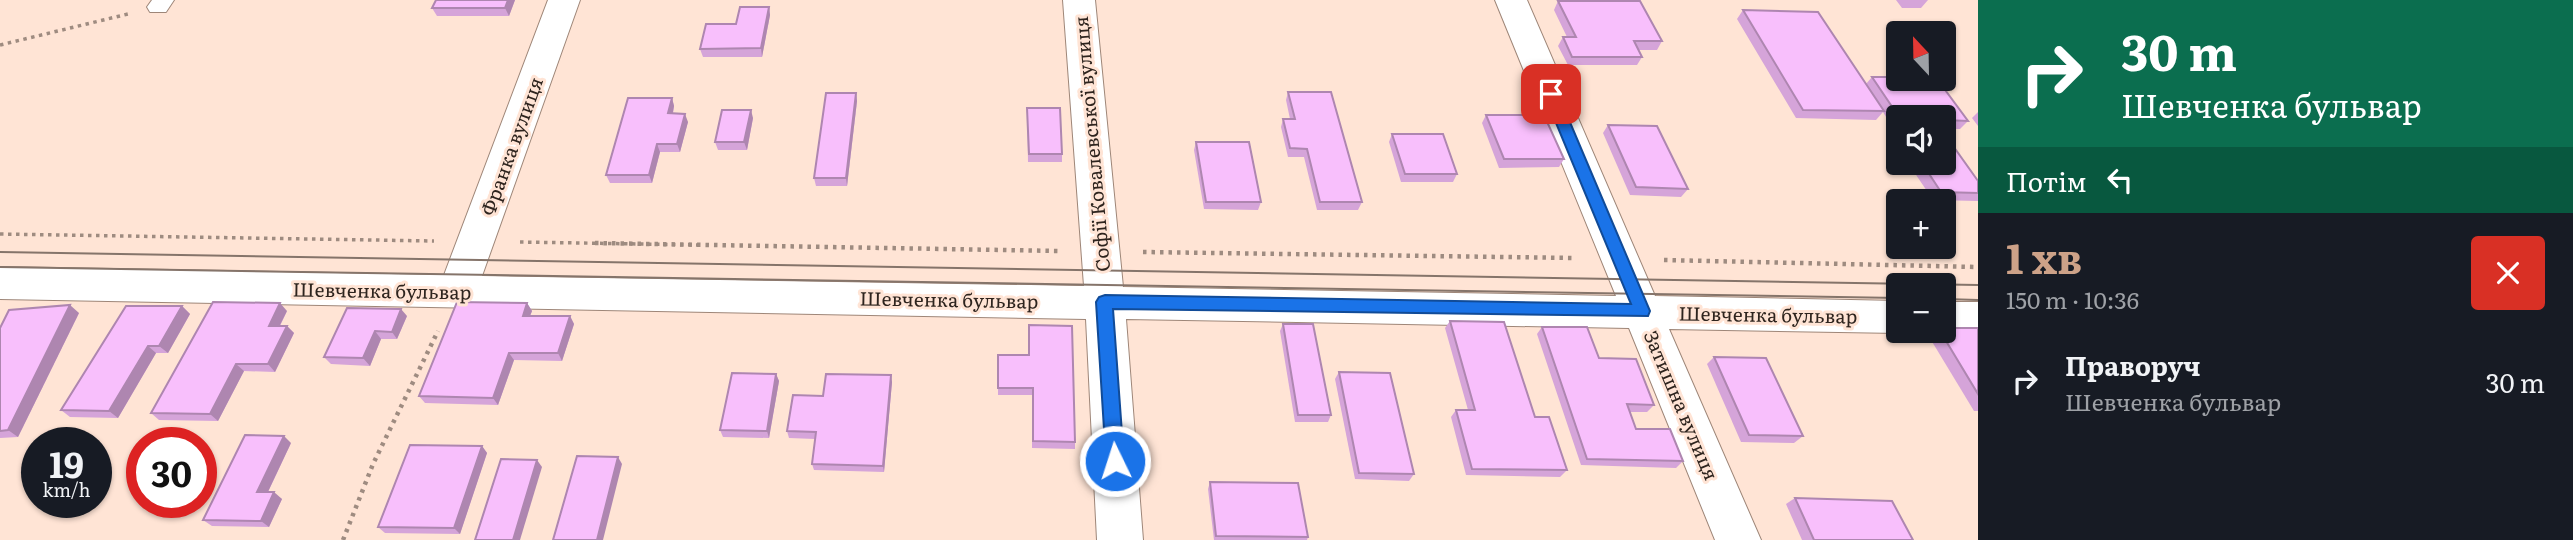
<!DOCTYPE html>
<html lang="uk">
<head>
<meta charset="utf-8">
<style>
	body { margin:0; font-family:Literata,serif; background:#20242c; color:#f1f3f6; height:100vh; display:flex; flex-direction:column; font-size:26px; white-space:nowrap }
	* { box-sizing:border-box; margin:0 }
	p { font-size:23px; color:#9ea1a6 }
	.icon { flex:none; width:38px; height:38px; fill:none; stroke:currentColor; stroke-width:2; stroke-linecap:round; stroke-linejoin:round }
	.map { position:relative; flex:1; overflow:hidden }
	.drawer { display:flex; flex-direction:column; background:#171b24; width:595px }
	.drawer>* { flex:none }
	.hud { background:#0b6e4f; color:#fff; overflow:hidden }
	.needle { width:46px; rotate:338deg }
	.tools { position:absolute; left:1886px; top:21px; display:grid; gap:14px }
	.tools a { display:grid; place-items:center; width:70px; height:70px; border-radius:7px; background:#171b24; box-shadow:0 2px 5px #0004; font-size:35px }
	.speed { position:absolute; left:21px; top:427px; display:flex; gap:14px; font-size:35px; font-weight:700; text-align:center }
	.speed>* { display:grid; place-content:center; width:91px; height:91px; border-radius:50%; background:#171b24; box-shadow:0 2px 5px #0004; line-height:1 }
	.speed small { font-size:18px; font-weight:400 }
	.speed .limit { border:10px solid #d22; background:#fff; color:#111 }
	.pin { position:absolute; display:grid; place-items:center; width:60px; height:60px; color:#fff; margin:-30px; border-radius:14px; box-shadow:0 4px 10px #0006 }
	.me { position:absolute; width:77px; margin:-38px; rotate:356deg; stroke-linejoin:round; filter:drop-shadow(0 0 5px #0008) }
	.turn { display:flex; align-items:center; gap:24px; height:147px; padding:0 28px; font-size:32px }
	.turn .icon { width:91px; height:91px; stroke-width:2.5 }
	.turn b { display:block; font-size:49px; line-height:60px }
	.then { display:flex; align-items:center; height:66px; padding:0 28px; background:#0003; gap:14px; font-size:26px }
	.round { display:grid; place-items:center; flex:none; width:74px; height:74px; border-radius:7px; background:#20242c }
	.headline { display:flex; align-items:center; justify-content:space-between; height:119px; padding:0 28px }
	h1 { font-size:42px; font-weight:700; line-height:52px; color:#cda288 }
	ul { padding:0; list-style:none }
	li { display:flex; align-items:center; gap:21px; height:98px; padding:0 28px }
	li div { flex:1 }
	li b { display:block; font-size:26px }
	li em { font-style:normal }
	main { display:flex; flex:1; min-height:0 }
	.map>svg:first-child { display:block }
</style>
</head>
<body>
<main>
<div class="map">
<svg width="1978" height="540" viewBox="0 0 1978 540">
	<rect width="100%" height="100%" fill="#ffe4d5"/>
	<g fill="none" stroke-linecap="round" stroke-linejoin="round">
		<defs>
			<path id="lane" d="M152,0H174L166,12H150L147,7Z"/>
			<g id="street">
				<path d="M548,0H580L482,276L1084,286L1063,0H1095L1123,287L1616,296L1495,0H1527L1655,296L1899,301V331H1907L1899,333L1669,329L1761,540H1715L1629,328L1126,319L1143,540H1097L1086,319L0,299V267L444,275Z"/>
				<path d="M1944,302H1978V334H1944L1933,331H1944Z"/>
			</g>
		</defs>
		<use href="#lane" stroke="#9e8678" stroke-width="2"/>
		<use href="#street" stroke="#9e8678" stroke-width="2"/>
		<g stroke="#9e8b80" stroke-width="3.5" stroke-dasharray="3.5 4.5" stroke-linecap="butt">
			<path d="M0,45L128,14"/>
			<path d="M0,234L434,241"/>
			<path d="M520,242L700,245"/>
		</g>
		<g stroke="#9e8b80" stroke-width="4.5" stroke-dasharray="3.5 5" stroke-linecap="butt">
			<path d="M595,243L1060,251"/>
			<path d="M1143,252L1575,258"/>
			<path d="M1664,260L1978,267"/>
			<path d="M343,540L373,464L438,331"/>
		</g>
		<use href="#lane" fill="#fff" fill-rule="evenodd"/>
		<use href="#street" fill="#fff" fill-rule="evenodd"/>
		<g stroke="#85746a" stroke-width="2">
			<path d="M0,252L1978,285"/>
			<path d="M0,267L1899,298"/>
			<path d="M1944,299L1978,300"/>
		</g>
	</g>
	<g fill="#d5a4d9">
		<path d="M436,0H515L509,16H437L432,8Z"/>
		<path d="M1896,0H1928L1921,8H1902Z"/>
		<path d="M1558,1L1662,41L1657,50H1638L1642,57L1637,65H1568L1558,46L1563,37H1567L1554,10Z"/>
		<path d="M769,7L770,15L762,57H703L700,49L736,24Z"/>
		<path d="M1743,10L1866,84L1872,77L1968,121L1960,129H1944V117H1899V128H1893L1883,112L1876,120L1796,118L1737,19Z"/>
		<path d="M1288,92L1362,202L1358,210H1317L1304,157H1288L1281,127L1283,119H1290L1286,100Z"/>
		<path d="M856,93L857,101L847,186H816L814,178Z"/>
		<path d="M672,98L674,106L673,114L688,122L680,152H660L652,183H610L606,175Z"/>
		<path d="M1027,108L1062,154V162H1028Z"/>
		<path d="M1978,112V126L1972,118Z"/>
		<path d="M1486,115L1564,159L1559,167L1499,168L1482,123Z"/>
		<path d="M753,118L747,150H718L715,142Z"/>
		<path d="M1608,125L1688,189L1681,197L1630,195L1603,133Z"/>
		<path d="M1392,134L1457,174L1453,182H1401L1389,142Z"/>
		<path d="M1899,139V149L1895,143Z"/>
		<path d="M1196,142L1261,202L1258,210L1204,209L1194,150Z"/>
		<path d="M1908,163H1944L1978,181V201L1933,200Z"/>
		<path d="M527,303L532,311L530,316H570L574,324L562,361L514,360L498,405L425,403L419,396Z"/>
		<path d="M182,306L190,314L168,353H156L118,418L70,417L61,410Z"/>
		<path d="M287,311L280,326H287L294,333L275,372L244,371L218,421L159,420L151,413Z"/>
		<path d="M79,313L18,437L0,438V328Z"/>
		<path d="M407,316L397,339H381L370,366L331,364L324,357Z"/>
		<path d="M1450,321L1567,470L1560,477L1466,475L1451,417L1456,410H1468L1445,328Z"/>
		<path d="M1283,324L1331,415L1328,422H1295L1280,331Z"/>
		<path d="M1542,327L1599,358L1654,405L1647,412H1630L1636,429L1683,461L1676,468L1581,465L1537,334Z"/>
		<path d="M1978,328V411H1974L1928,335L1933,331Z"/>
		<path d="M998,355H1029L1075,442V449L1032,448V395H998Z"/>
		<path d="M1714,357L1803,436L1794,443L1741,442L1707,364Z"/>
		<path d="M1339,372L1414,474L1409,481L1355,479L1335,379Z"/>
		<path d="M776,374L779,381L769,438L723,437L720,430Z"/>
		<path d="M892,382L884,472L814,470L812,464L815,439L789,438L787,431L823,396Z"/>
		<path d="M291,443L268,492L282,499L269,527L212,526L203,520Z"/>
		<path d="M482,446L487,453L460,534L385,533L378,527Z"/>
		<path d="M1210,482L1308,537L1307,540H1214L1208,489Z"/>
		<path d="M1795,498L1913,540H1802L1786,504Z"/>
	</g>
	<g fill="#ae86b0">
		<path d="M508,0H515L509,16L505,8Z"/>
		<path d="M769,7L770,15L762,57L761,48Z"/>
		<path d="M856,93L857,101L847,186L846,178Z"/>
		<path d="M672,98L674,106L671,122L668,113Z"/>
		<path d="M751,110L753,118L747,150L744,142Z"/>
		<path d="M685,114L688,122L680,152L677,144Z"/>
		<path d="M657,144L660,152L652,183L649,175Z"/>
		<path d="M280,303L287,311L276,333L269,326Z"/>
		<path d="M527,303L532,311L527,323L523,316Z"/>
		<path d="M70,305L79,313L18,437L8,430Z"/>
		<path d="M182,306L190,314L168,353L159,346Z"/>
		<path d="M401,309L407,316L397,339L392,332Z"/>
		<path d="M570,316L574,324L562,361L558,353Z"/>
		<path d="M287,326L294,333L275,372L268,364Z"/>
		<path d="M375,331L381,339L370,366L363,358Z"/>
		<path d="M148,346L156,353L118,418L109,411Z"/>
		<path d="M509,353L514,360L498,405L493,398Z"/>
		<path d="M236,364L244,371L218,421L210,414Z"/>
		<path d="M776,374L779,381L769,438L767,431Z"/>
		<path d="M891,375L892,382L884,472L883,466Z"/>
		<path d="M284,436L291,443L265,498L257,492Z"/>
		<path d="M482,446L487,453L460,534L454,528Z"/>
		<path d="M618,457L622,464L603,540H597Z"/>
		<path d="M537,460L542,467L520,540H513Z"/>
		<path d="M274,492L282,499L269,527L261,521Z"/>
	</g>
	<g fill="#f8bffc" stroke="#ae86b0" stroke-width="2">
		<path d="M436,0H508L505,8H432Z"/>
		<path d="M1558,1H1640L1662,41H1634L1642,57H1572L1563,37H1576Z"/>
		<path d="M740,7H769L761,48L700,49L706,24H736Z"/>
		<path d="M1743,10L1818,12L1884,111L1803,110Z"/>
		<path d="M1872,77H1899V79H1937L1968,121L1944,120V117H1899Z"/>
		<path d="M1288,92H1331L1362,202H1320L1307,149L1290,148L1283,119H1295Z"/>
		<path d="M826,93H856L846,178H814Z"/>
		<path d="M628,98H672L668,113L685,114L677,144H657L649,175H606Z"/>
		<path d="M1027,108H1060L1062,154H1029Z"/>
		<path d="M722,110H751L744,142H715Z"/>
		<path d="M1486,115H1544L1564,159H1504Z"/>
		<path d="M1608,125L1657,126L1688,189L1636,187Z"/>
		<path d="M1392,134H1443L1457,174H1405Z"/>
		<path d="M1944,136H1946L1978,181V193L1941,192L1922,163H1944Z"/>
		<path d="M1196,142H1249L1261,202H1206Z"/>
		<path d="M213,302L280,303L269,326H287L268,364H236L210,414L151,413Z"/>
		<path d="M457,302L527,303L523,316H570L558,353H509L493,398L419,396Z"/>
		<path d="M70,305L8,430L0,431V328L9,310Z"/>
		<path d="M126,306H182L159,346H148L109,411L61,410Z"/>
		<path d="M347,308L401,309L392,332L375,331L363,358L324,357Z"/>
		<path d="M1450,321L1504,322L1535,417H1549L1567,470L1472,469L1456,410H1475Z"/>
		<path d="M1283,324H1313L1331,415H1298Z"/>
		<path d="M1029,325L1072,326L1075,442L1033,441V388H998V355H1029Z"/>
		<path d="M1542,327H1587L1599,358L1636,359L1654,405L1627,404L1636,429H1670L1683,461L1587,459Z"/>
		<path d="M1944,328H1978V394L1940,331H1944Z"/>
		<path d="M1714,357L1766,358L1803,436L1749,435Z"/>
		<path d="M1339,372L1390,373L1414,474L1359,473Z"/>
		<path d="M732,373L776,374L767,431L720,430Z"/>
		<path d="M826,374L891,375L883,466L812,464L816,432L787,431L793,395L823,396Z"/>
		<path d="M245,435L284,436L257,492H274L261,521L203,520Z"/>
		<path d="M410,445L482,446L454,528L378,527Z"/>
		<path d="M577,456L618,457L597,540H553Z"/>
		<path d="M501,459L537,460L513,540H475Z"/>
		<path d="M1210,482L1298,483L1308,537L1216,536Z"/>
		<path d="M1795,498L1892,501L1913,540H1814Z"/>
	</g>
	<path fill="#1a73e8" stroke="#114b97" stroke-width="2" d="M1551,90L1558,94L1650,311L1648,316L1113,309L1124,461L1121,466L1115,469L1108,466L1106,461L1096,302L1099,297L1105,295L1631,304L1544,94Z"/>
	<g text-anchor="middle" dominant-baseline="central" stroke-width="6" stroke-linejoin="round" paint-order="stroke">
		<g font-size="19" fill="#2e241e" stroke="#ffe4d5">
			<text transform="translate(1091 144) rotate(-95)">Софії Ковалевської вулиця</text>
			<text transform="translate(511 146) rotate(-70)">Франка вулиця</text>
			<text transform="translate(382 290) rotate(1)">Шевченка бульвар</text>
			<text transform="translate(949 299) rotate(1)">Шевченка бульвар</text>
			<text transform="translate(1768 314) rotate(1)">Шевченка бульвар</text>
			<text transform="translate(1682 405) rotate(67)">Затишна вулиця</text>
		</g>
	</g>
</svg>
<div class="tools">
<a><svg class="needle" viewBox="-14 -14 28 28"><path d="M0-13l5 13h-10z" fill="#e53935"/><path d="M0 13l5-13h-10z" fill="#9ea1a6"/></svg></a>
<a><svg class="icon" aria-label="sound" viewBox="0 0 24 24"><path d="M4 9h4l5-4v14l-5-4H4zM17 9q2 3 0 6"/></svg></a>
<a>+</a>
<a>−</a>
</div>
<div class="speed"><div>19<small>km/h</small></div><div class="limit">30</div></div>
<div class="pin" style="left:1551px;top:94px;background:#d93025"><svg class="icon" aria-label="arrive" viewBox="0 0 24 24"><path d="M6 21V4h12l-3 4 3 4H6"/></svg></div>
<svg class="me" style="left:1115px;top:461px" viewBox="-20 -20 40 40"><circle r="17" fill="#1a73e8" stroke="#fff" stroke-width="3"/><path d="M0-11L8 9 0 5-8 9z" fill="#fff"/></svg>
</div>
<section class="drawer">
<div class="hud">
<div class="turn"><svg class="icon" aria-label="right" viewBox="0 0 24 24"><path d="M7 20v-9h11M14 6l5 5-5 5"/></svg><div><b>30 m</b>Шевченка бульвар</div></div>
<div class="then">Потім<svg class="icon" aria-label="left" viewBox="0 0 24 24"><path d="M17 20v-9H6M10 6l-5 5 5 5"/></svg></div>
</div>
<div class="headline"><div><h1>1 хв</h1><p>150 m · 10:36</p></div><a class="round" style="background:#d93025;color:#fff"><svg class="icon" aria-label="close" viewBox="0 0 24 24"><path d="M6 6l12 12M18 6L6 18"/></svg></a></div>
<ul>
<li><svg class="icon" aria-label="right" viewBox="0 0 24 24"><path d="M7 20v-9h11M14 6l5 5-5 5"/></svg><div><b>Праворуч</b><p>Шевченка бульвар</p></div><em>30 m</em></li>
</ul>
</section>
</main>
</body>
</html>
